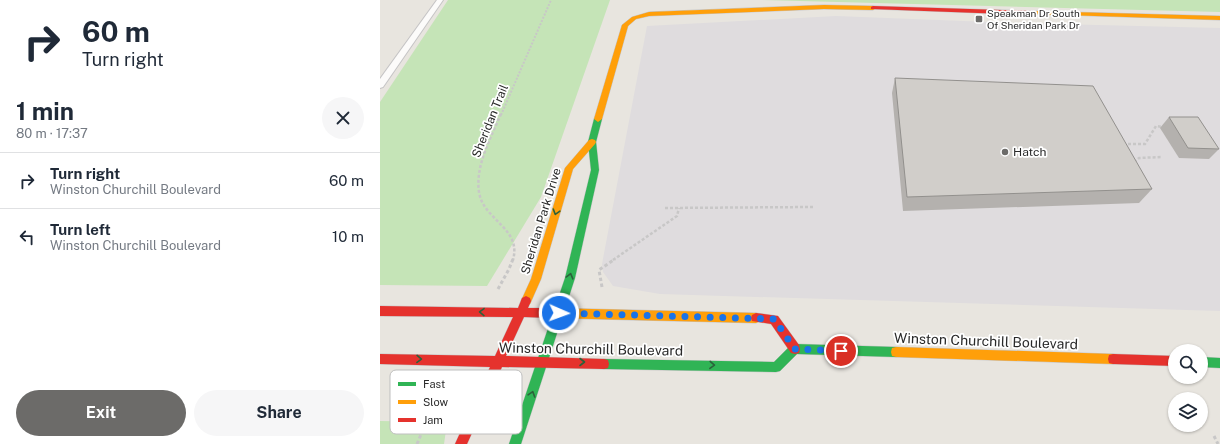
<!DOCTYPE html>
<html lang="en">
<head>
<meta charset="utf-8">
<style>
	body { margin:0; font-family:"Public Sans",sans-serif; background:#f6f6f7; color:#1f2937; height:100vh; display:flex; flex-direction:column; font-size:15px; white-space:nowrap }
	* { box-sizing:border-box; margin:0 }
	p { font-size:13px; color:#747a83 }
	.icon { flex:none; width:22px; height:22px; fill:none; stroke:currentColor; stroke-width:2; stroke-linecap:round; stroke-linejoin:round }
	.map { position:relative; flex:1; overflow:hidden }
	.side { display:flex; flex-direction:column; background:#fff; width:380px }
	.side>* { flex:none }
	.hud { background:#fff; color:#1f2937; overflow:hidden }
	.buttons { position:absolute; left:788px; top:344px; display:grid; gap:8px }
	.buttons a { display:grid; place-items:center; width:40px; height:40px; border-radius:50%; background:#fff; box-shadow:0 1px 3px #0004; font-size:20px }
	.pin { position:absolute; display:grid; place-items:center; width:34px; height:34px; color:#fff; margin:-17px; border:2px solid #fff; border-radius:50%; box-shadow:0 1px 4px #0007 }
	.me { position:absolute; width:44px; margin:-22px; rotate:92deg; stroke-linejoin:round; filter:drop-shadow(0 0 3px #0008) }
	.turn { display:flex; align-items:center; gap:14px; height:84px; padding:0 16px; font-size:18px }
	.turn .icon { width:52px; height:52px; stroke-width:2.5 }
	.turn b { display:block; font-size:28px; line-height:34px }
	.round { display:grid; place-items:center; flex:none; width:42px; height:42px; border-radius:21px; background:#f6f6f7 }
	.headline { display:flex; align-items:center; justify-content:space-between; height:68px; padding:0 16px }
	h1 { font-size:24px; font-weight:700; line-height:30px }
	.cta { display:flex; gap:8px; margin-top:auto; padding:8px 16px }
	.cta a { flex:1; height:46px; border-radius:24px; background:#6c6b69; color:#fff; font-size:16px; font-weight:700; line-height:46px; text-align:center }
	.cta a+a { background:#f6f6f7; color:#1f2937 }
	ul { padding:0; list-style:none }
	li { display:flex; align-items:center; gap:12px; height:56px; padding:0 16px; border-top:1px solid #e0e1e3 }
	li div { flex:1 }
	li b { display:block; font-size:15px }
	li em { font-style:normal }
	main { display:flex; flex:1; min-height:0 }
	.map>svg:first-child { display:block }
</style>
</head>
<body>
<main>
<section class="side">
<div class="hud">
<div class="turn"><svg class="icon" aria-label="right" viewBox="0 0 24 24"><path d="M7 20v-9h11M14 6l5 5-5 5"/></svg><div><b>60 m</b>Turn right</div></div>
</div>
<div class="headline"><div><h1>1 min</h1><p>80 m · 17:37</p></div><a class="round"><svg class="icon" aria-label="close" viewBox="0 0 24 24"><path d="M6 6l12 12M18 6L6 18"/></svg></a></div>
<ul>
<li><svg class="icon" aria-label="right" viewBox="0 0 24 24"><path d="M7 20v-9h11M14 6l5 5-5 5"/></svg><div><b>Turn right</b><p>Winston Churchill Boulevard</p></div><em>60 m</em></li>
<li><svg class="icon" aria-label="left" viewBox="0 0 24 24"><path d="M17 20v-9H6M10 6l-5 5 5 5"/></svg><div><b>Turn left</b><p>Winston Churchill Boulevard</p></div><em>10 m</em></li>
</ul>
<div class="cta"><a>Exit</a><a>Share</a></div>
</section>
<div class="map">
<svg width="840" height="444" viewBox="0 0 840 444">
	<rect width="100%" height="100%" fill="#e8e5df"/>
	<path fill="#dfdcde" d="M456,16L635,23L840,28V311L280,294L233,286L223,272L222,264L267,26Z"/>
	<g fill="#c5e4b7">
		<path d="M68,0H230L161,197L107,286L0,285V102Z"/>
		<path d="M380,0H840V12Z"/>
		<path d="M0,421L56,422L53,430H66L64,444H0Z"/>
	</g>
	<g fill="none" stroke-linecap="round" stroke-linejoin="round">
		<defs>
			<path id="lane" d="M57,0H63L3,87L0,88V79Z"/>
			<g id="fast">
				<path d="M218,116L222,119L216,142L219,170L195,278L141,444H129L185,278L211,170L208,142L214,119Z"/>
				<path d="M415,344L516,347L520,348L521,352L520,356L516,357L417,354L400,371L396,372L224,369L220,368L219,364L220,360L224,359L394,362L411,345Z"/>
				<path d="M821,357L840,358V368L821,367Z"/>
			</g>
			<g id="slow">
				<path d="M444,5L493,6L496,8L493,10L444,9L269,16L256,19L248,26L222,119L218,122L214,119L242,25L252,17L269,12Z"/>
				<path d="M654,11L840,16V20L652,14L651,13Z"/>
				<path d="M212,139L215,140L216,142L215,144L193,169L161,279L150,304L146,306L142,304L141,301L151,279L185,168L209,140Z"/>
				<path d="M171,308L376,313L380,315L381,318L380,321L376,323L171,318L167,316L166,313L167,310Z"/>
				<path d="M516,347L733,354L737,355L738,359L737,363L733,364L516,357L512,356L511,352L512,348Z"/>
			</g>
			<g id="jam">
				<path d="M493,6L654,11L657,13L654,15L491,9V7Z"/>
				<path d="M146,296L150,298L151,301L148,308H171L175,310L176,313L175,316L171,318L144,317L126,356L224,359L228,360L229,364L228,368L224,369L122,367L87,444H75L110,367L0,364V354L115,356L133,317L0,316V306L138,308L142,298Z"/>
				<path d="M376,313L398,316L419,345L420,349L419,353L415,354L411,353L391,324L372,321L371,318L372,315Z"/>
				<path d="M733,354L795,356V366L733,364L729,363L728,359L729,355Z"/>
			</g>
		</defs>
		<use href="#lane" stroke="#c5c4c5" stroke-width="2"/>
		<use href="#fast" stroke="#c5c4c5" stroke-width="1"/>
		<use href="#slow" stroke="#c5c4c5" stroke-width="1"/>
		<use href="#jam" stroke="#c5c4c5" stroke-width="1"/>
		<path stroke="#c8c7c7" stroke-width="2" stroke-dasharray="2 1.5" stroke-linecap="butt" d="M121,115L171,0"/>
		<g stroke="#c8c7c7" stroke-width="2.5" stroke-dasharray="3 2" stroke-linecap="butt">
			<path d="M121,114C111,137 95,166 99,192C103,220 142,228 133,260"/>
			<path d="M743,144H765L776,126L782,127"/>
			<path d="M754,162L759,158L781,157"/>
			<path d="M285,208L433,207"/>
			<path d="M233,260L297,216L299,208"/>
		</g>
		<g stroke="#c8c7c7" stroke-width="3" stroke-dasharray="3.5 2.5" stroke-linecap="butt">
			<path d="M222,287L219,270L235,259"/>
			<path d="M118,289L129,269L133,259"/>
			<path d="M834,436L838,444"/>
			<path d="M37,444L48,418H64L78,384"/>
		</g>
		<use href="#lane" fill="#fcfbfa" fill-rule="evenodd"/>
		<use href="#fast" fill="#30b455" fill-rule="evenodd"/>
		<use href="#slow" fill="#ff9f0a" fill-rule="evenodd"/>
		<use href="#jam" fill="#e5322d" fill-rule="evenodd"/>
	</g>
	<g fill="#b4b1ae">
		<path d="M515,78L772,189L759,203L523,211L512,93Z"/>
		<path d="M789,117L839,149L829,159L799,158L780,128Z"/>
	</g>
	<g fill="#d1ceca" stroke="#92908d">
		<path d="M515,78L713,86L772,189L527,197Z"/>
		<path d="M789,117H818L839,149L808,148Z"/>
	</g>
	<defs><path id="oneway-chevron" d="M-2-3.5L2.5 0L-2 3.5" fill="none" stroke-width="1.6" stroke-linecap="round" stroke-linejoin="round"/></defs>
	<g stroke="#2c613b">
		<use href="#oneway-chevron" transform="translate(176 212) rotate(107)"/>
		<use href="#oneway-chevron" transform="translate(190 276) rotate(-75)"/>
		<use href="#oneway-chevron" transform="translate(102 312) rotate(-179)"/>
		<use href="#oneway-chevron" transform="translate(39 359) rotate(1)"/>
		<use href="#oneway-chevron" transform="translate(202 362)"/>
		<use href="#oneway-chevron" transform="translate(332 365) rotate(2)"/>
		<use href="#oneway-chevron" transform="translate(152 394) rotate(-72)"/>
	</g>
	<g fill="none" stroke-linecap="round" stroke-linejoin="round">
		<path stroke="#1a73e8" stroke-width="7" stroke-dasharray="0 12.6" d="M179,313L394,319L415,349L461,351"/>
	</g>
	<g fill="#6c6b69" stroke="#fff" stroke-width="1.5">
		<rect x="595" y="15" width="8" height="8" rx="2"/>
		<circle cx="625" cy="152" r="4"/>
	</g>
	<g text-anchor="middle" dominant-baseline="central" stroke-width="3.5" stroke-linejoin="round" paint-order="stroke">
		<g font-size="10" fill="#292929" stroke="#fff" text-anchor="start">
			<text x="607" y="13">Speakman Dr South<tspan x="607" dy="12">Of Sheridan Park Dr</tspan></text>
		</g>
		<g font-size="12" fill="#292929" stroke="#fff">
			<text transform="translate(110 121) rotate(-68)">Sheridan Trail</text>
			<text transform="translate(161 221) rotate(-73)">Sheridan Park Drive</text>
		</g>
		<g font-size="12" fill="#292929" stroke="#fff" text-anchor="start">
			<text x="633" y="152">Hatch</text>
		</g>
		<g font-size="14" fill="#292929" stroke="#fff">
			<text transform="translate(606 341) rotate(2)">Winston Churchill Boulevard</text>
			<text transform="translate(211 349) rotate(1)">Winston Churchill Boulevard</text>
		</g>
	</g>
	<rect x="10" y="370" width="132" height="64" rx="6" fill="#fff" stroke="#bfbfbf" stroke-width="1"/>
	<rect x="18" y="382" width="18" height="4" fill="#30b455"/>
	<rect x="18" y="400" width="18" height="4" fill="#ff9f0a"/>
	<rect x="18" y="418" width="18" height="4" fill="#e5322d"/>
	<g font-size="11" fill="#292929">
		<text x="43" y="388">Fast</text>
		<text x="43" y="406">Slow</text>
		<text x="43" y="424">Jam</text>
	</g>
</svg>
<div class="buttons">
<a><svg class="icon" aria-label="search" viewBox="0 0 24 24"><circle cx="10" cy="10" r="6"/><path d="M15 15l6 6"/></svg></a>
<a><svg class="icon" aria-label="layers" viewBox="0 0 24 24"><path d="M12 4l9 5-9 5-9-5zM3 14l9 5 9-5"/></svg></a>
</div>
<div class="pin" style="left:461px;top:351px;background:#d93025"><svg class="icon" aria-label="arrive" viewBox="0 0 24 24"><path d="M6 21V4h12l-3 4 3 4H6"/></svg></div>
<svg class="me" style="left:179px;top:313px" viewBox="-20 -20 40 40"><circle r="17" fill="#1a73e8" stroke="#fff" stroke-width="3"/><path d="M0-11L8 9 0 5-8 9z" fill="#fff"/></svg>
</div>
</main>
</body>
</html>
